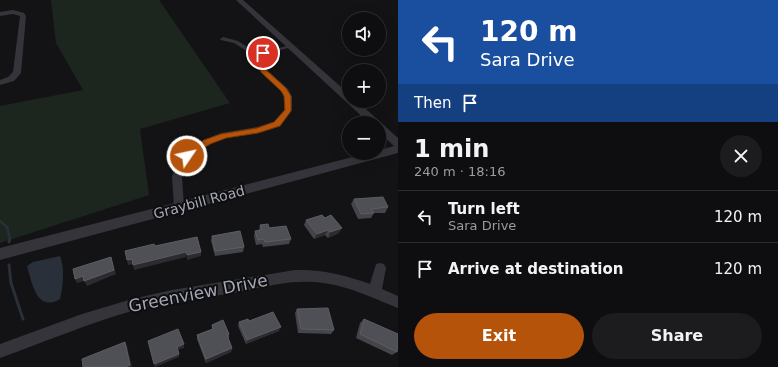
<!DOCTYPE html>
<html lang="en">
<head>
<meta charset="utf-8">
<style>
	body { margin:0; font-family:"DejaVu Sans",sans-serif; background:#1c1c1e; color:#f1f3f6; height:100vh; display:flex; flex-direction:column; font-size:15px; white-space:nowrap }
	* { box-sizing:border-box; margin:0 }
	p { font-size:13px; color:#9b9c9f }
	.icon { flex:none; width:22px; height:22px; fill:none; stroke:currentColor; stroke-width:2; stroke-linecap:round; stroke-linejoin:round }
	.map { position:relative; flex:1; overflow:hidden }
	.drawer { display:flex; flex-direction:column; background:#0e0e10; width:380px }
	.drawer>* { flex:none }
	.hud { background:#1a4fa0; color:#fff; overflow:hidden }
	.tools { position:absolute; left:342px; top:12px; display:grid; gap:8px }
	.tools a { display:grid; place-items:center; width:44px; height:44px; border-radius:50%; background:#0e0e10; box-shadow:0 4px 16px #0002,0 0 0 1px #2e2e30; font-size:20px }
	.pin { position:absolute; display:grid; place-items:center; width:34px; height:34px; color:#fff; margin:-17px; border:2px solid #fff; border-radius:50%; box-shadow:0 1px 4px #0007 }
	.me { position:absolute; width:44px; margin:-22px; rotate:56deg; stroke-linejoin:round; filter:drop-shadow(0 0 3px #0008) }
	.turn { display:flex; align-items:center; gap:14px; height:84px; padding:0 16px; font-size:18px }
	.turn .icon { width:52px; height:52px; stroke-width:2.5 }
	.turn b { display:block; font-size:28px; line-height:34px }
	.then { display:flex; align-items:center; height:38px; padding:0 16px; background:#0003; gap:8px; font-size:15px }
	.round { display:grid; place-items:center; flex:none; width:42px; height:42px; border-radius:21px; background:#1c1c1e }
	.overview { display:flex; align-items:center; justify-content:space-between; height:68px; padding:0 16px }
	h1 { font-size:24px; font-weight:700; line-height:30px }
	.primary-button { display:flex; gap:8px; margin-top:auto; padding:8px 16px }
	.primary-button a { flex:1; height:46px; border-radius:24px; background:#b45309; color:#fff; font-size:16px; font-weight:700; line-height:46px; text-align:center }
	.primary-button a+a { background:#1c1c1e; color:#f1f3f6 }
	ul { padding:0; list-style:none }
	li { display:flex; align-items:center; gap:12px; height:52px; padding:0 16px; border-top:1px solid #2e2e30 }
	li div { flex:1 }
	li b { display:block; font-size:15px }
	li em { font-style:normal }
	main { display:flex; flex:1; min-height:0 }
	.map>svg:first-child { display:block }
</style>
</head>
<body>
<main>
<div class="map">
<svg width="398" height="367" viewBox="0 0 398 367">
	<rect width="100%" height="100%" fill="#131315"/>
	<path fill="#1d251f" d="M51,0H159L230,103L140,129L149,195L0,243V106L83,90L56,43Z"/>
	<path fill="#293039" d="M60,256C65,268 63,287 60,299C37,313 32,283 27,266L33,262Z"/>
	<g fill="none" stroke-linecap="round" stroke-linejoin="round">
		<path stroke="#293039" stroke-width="2.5" d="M0,221L7,227L10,239"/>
		<g stroke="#293039" stroke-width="3">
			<path d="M9,242L10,238"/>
			<path d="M9,265L11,283L23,319"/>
		</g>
		<g fill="#34343a" fill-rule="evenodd">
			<path d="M13,10L24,13L26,16L21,73L14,81L0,85V80L8,77L13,72L20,16L13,14L0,16V12Z"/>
			<path d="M223,37L238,41L259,54L261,52L292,45V47L265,54L263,58L266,69L288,89L292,97V110L280,126L258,133L226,138L210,144L191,157L182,176L184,207L183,210L179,211L175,210L174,207L172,176L184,153L204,140L221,133L257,127L274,122L284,110V97L281,90L260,72L256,57L234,43L221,40L220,39Z"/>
			<path d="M380,263L384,264L386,268L382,289L398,296V308C370,297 345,284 314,282C289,280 264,287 239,292C203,298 167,302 132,311C87,324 44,342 0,358V344L82,314L132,299L172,290L295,270C321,269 346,275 370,284L376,264Z"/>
		</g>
		<path fill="#34343a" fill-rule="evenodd" d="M236,0H243L349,94V101H357L398,138V153L0,260V248L368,153H379V150L394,146L379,132V123H369Z"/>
	</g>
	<g fill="#44444a">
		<path d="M354,199L388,207L385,213H374L371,218L358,219L351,204Z"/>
		<path d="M306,220L339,233L328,238L325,235L314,239L304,225Z"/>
		<path d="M260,225L269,228L291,239L289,244L263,247L262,244L256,245L254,236L255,231L259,230Z"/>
		<path d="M212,236L244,247L243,252L215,256L211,241Z"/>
		<path d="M297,309L334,330L331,334L298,333L295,313Z"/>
		<path d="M364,319L397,352L392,355L356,338L360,323Z"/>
		<path d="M249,321L279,331L246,344L238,326L239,322Z"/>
		<path d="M212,325L229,334V338H228L232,348L231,352L206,363L197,339V335L212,329Z"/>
	</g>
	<g fill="#2c2c30">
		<path d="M342,228L339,233L328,238L330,232Z"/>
		<path d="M328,230L325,235L314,239L317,234Z"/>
		<path d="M186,252V257L134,270L133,265Z"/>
		<path d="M201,252V256L187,260V255Z"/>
		<path d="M111,257L116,274L87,286L84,281L77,283L75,279Z"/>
		<path d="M132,259L133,264L128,265L127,260Z"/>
		<path d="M281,327L279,331L246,344L247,340Z"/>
		<path d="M125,342L127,346L132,367H125Z"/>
		<path d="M184,344V348L177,350V347Z"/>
		<path d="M232,348L231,352L206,363V359Z"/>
		<path d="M179,354V357L155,367L154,364Z"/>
	</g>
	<g fill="#4f4f56" stroke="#5c5d65">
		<path d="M383,197L388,207L371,209L374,213L361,214L354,199Z"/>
		<path d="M322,215L325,218L331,215L342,228L330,232L328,230L317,234L306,220Z"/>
		<path d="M268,224L269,228L286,226L291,239L265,242L264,239L258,240L255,231L262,230L260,225Z"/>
		<path d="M240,231L244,247L215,251L212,236Z"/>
		<path d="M197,237L201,252L187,255L186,252L133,265L132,259L127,260L125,251L154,244L155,246Z"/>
		<path d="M111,257L114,270L84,281L83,276L75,279L73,269Z"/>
		<path d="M328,308L334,330L301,329L297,309Z"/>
		<path d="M273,312L281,327L247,340L239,322L248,319L249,321Z"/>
		<path d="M364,319L398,334V344L397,352L360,334Z"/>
		<path d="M223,320L229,334L227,335L232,348L206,359L197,335L213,329L212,325Z"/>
		<path d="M178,329L184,344L177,347L179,354L154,364L148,341Z"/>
		<path d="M125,342L130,365L125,367H83L82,359Z"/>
	</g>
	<path fill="#b45309" stroke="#753606" d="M261,52L266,53L262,58L266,70L286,88L291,96V111L280,126L258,133L226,138L210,144L190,158H184L183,156L184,153L204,140L221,134L257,128L274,122L285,110L284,96L281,91L261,72L256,58Z"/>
	<g text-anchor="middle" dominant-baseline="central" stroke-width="4" stroke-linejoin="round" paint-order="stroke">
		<g font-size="14" fill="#a4a7b6" stroke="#0e0e10">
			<text transform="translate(199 202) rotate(-15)">Graybill Road</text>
		</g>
		<g font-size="17" fill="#a4a7b6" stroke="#0e0e10">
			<text transform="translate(198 293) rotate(-11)">Greenview Drive</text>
		</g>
	</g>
</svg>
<div class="tools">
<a><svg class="icon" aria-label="sound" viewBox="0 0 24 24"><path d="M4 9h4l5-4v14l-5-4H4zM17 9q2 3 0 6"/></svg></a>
<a>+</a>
<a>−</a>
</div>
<div class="pin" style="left:263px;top:53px;background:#d93025"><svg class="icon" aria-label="arrive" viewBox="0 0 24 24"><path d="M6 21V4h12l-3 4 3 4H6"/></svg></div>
<svg class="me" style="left:187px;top:156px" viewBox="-20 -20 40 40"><circle r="17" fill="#b45309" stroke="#fff" stroke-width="3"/><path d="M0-11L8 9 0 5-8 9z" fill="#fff"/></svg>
</div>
<section class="drawer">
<div class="hud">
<div class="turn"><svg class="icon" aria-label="left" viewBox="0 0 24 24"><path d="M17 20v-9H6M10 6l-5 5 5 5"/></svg><div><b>120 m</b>Sara Drive</div></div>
<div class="then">Then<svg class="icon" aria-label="arrive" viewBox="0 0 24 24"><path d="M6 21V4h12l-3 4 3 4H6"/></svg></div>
</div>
<div class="overview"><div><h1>1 min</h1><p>240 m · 18:16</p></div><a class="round"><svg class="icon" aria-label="close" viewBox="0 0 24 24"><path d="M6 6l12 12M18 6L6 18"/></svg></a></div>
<ul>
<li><svg class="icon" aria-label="left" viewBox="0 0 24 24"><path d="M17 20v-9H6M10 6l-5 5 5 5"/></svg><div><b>Turn left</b><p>Sara Drive</p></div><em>120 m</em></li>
<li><svg class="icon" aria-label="arrive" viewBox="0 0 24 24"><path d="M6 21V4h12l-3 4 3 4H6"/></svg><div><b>Arrive at destination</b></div><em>120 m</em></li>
</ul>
<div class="primary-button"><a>Exit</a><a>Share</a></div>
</section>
</main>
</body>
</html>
